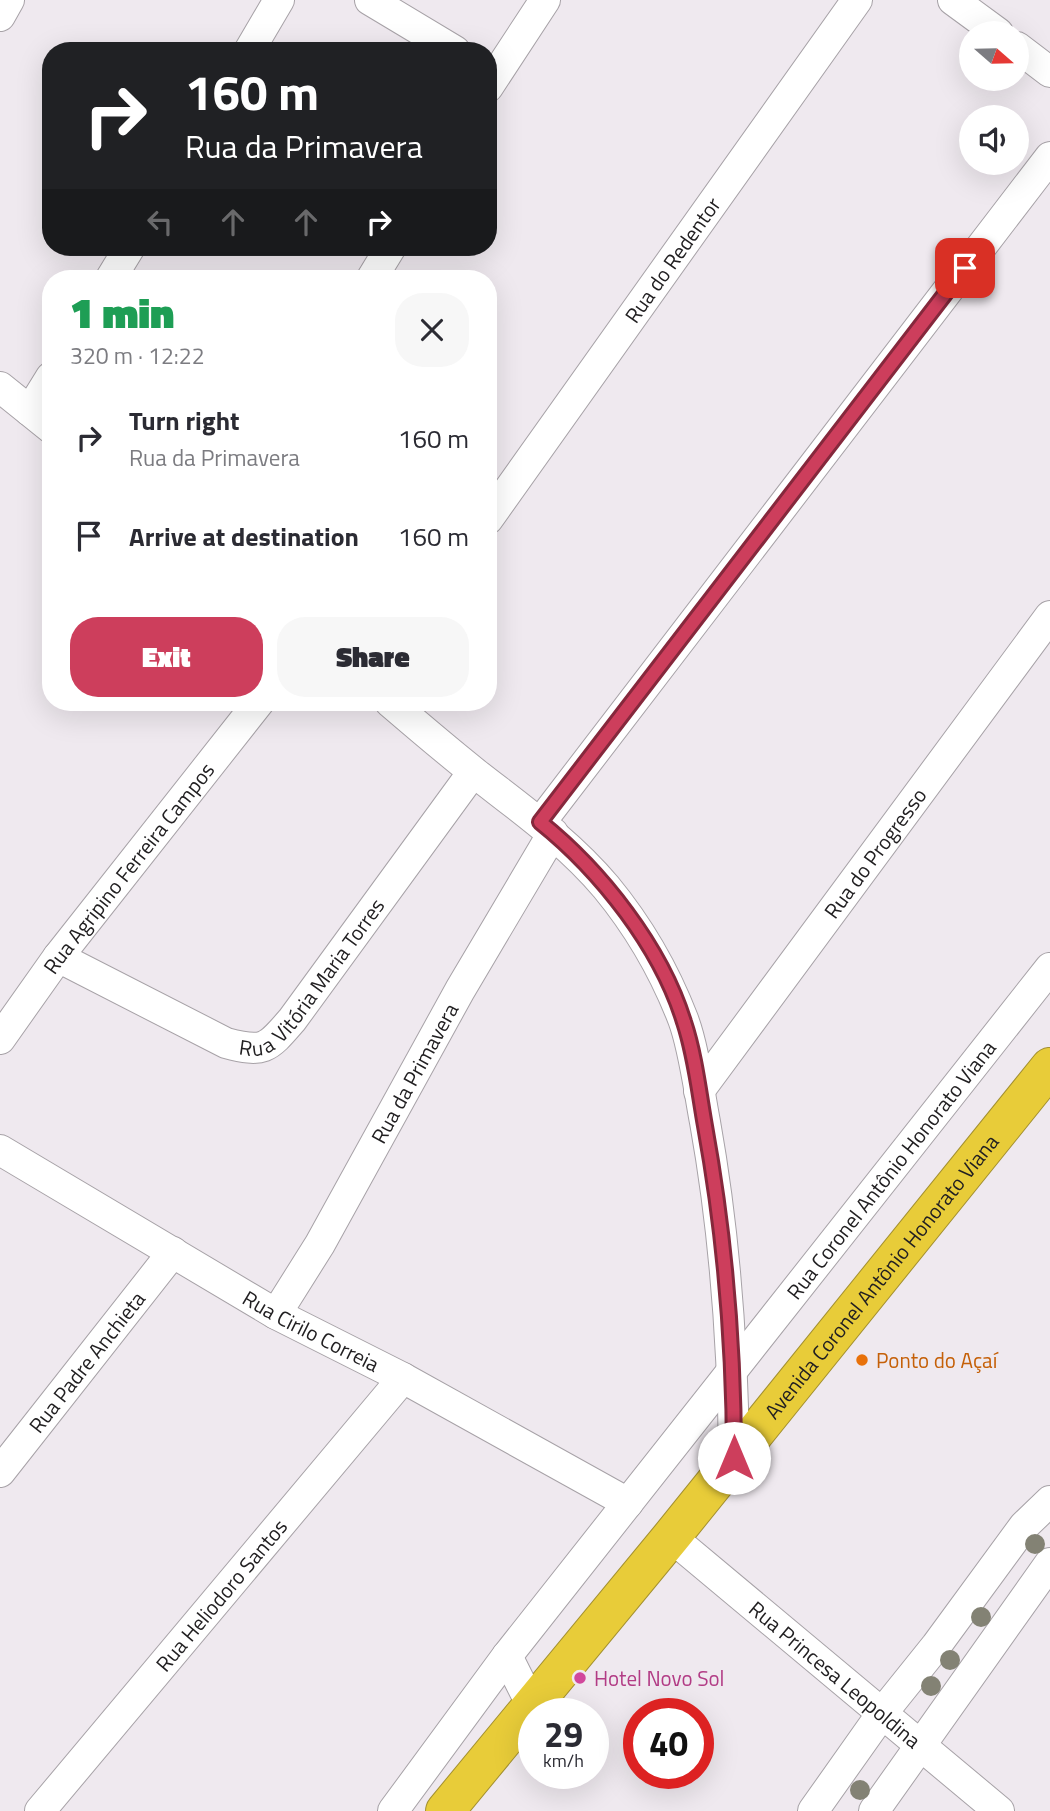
<!DOCTYPE html>
<html lang="en">
<head>
<meta charset="utf-8">
<style>
	body { margin:0; font-family:"Titillium Web",sans-serif; background:#f7f7f7; color:#2b2b33; height:100vh; display:flex; flex-direction:column; font-size:26px; white-space:nowrap }
	* { box-sizing:border-box; margin:0 }
	p { font-size:23px; color:#7c7c81 }
	.icon { flex:none; width:38px; height:38px; fill:none; stroke:currentColor; stroke-width:2; stroke-linecap:round; stroke-linejoin:round }
	.map { position:relative; flex:1; overflow:hidden }
	.drawer { position:absolute; left:42px; top:270px; width:455px; height:441px; display:flex; flex-direction:column; background:#fff; border-radius:28px; box-shadow:0 7px 28px #0002 }
	.drawer>* { flex:none }
	.guide { position:absolute; left:42px; top:42px; width:455px; height:214px; border-radius:28px; box-shadow:0 7px 28px #0002; background:#202124; color:#fff; overflow:hidden }
	.needle { width:46px; rotate:110deg }
	.buttons { position:absolute; left:959px; top:21px; display:grid; gap:14px }
	.buttons a { display:grid; place-items:center; width:70px; height:70px; border-radius:50%; background:#fff; box-shadow:0 7px 28px #0002; font-size:35px }
	.speed { position:absolute; left:518px; top:1698px; display:flex; gap:14px; font-size:35px; font-weight:700; text-align:center }
	.speed>* { display:grid; place-content:center; width:91px; height:91px; border-radius:50%; background:#fff; box-shadow:0 7px 28px #0002; line-height:1 }
	.speed small { font-size:18px; font-weight:400 }
	.speed .limit { border:10px solid #d22; background:#fff; color:#111 }
	.pin { position:absolute; display:grid; place-items:center; width:60px; height:60px; color:#fff; margin:-30px; border-radius:14px; box-shadow:0 4px 10px #0006 }
	.me { position:absolute; width:77px; margin:-38px; rotate:0deg; stroke-linejoin:round; filter:drop-shadow(0 0 5px #0008) }
	.turn { display:flex; align-items:center; gap:24px; height:147px; padding:0 28px; font-size:32px }
	.turn .icon { width:91px; height:91px; stroke-width:2.5 }
	.turn b { display:block; font-size:49px; line-height:60px }
	.lanes { display:flex; align-items:center; height:66px; padding:0 28px; background:#0003; justify-content:center; gap:35px; direction:ltr }
	.lanes .off { opacity:.35 }
	.round { display:grid; place-items:center; flex:none; width:74px; height:74px; border-radius:28px; background:#f7f7f7 }
	.head { display:flex; align-items:center; justify-content:space-between; height:119px; padding:0 28px }
	h1 { font-size:42px; font-weight:800; line-height:52px; color:#1e9e55 }
	.cta { display:flex; gap:14px; margin-top:auto; padding:14px 28px }
	.cta a { flex:1; height:80px; border-radius:28px; background:#cd3e5c; color:#fff; font-size:28px; font-weight:800; line-height:80px; text-align:center }
	.cta a+a { background:#f7f7f7; color:#2b2b33 }
	ul { padding:0; list-style:none }
	li { display:flex; align-items:center; gap:21px; height:98px; padding:0 28px }
	li div { flex:1 }
	li b { display:block; font-size:26px }
	li em { font-style:normal }
	.map>svg:first-child { display:block }
</style>
</head>
<body>
<div class="map">
<svg width="1050" height="1811" viewBox="0 0 1050 1811">
	<rect width="100%" height="100%" fill="#efe9ef"/>
	<g fill="none" stroke-linecap="round" stroke-linejoin="round">
		<defs>
			<g id="minor">
				<path d="M370,0L455,51"/>
				<path d="M953,0L998,33"/>
				<path d="M0,16L9,0"/>
				<path d="M1017,47L1050,72"/>
				<path d="M249,51L279,0"/>
				<path d="M488,87L545,0"/>
				<path d="M111,278L130,247"/>
				<path d="M372,278L391,247"/>
				<path d="M0,387L51,428"/>
				<path d="M30,411L51,377"/>
				<path id="s1" d="M488,519L857,0"/>
				<path d="M390,702C418,726 446,750 475,773C521,809 568,842 606,887C639,927 664,970 683,1019C694,1048 699,1091 705,1122C725,1234 733,1345 734,1458"/>
				<path d="M540,823L1050,157"/>
				<path id="s2" d="M58,957L226,1043C264,1053 267,1049 292,1020L473,772"/>
				<path id="s3" d="M0,1039L58,957L259,702"/>
				<path id="s4" d="M699,1091L1050,616"/>
				<path id="s5" d="M0,1150L276,1314L403,1378L628,1503"/>
				<path id="s6" d="M276,1314L320,1244L460,990L553,833"/>
				<path id="s7" d="M0,1472L173,1252"/>
				<path id="s8" d="M671,1537L999,1811"/>
				<path d="M507,1656L531,1704"/>
				<path id="s9" d="M40,1811L403,1378"/>
				<path id="s10" d="M393,1811L507,1656L1050,968"/>
				<path d="M813,1811L883,1712L936,1646L1024,1526L1050,1501"/>
				<path d="M874,1811L1050,1563"/>
			</g>
			<g id="highway">
				<path id="s11" d="M445,1811L671,1537L1050,1067"/>
			</g>
		</defs>
		<use href="#minor" stroke="#a7a2a7" stroke-width="32"/>
		<use href="#highway" stroke="#a39031" stroke-width="40"/>
		<use href="#minor" stroke="#fff" stroke-width="30"/>
		<use href="#highway" stroke="#e8cc39" stroke-width="38"/>
	</g>
	<g fill="#838274">
		<circle cx="1035" cy="1544" r="10"/>
		<circle cx="981" cy="1617" r="10"/>
		<circle cx="950" cy="1660" r="10"/>
		<circle cx="931" cy="1686" r="10"/>
		<circle cx="860" cy="1790" r="10"/>
	</g>
	<g fill="none" stroke-linecap="round" stroke-linejoin="round">
		<defs>
			<path id="route" d="M734,1458C734,1346 725,1236 705,1126C699,1092 695,1055 684,1022C661,947 601,871 540,822L965,268"/>
		</defs>
		<use href="#route" stroke="#85283c" stroke-width="18"/>
		<use href="#route" stroke="#cd3e5c" stroke-width="12"/>
	</g>
	<circle fill="#e8710a" stroke="#efe9ef" stroke-width="2.5" cx="862" cy="1360" r="7"/>
	<circle fill="#d1479c" stroke="#efe9ef" stroke-width="2.5" cx="580" cy="1678" r="7"/>
	<g text-anchor="middle" dominant-baseline="central" stroke-width="5" stroke-linejoin="round" paint-order="stroke">
		<g font-size="21" fill="#222022" stroke="#efe9ef">
			<text stroke="none"><textPath href="#s1" startOffset="318">Rua do Redentor</textPath></text>
			<text stroke="none"><textPath href="#s4" startOffset="296">Rua do Progresso</textPath></text>
			<text stroke="none"><textPath href="#s3" startOffset="214">Rua Agripino Ferreira Campos</textPath></text>
			<text stroke="none"><textPath href="#s2" startOffset="308">Rua Vitória Maria Torres</textPath></text>
			<text stroke="none"><textPath href="#s6" startOffset="278">Rua da Primavera</textPath></text>
			<text stroke="none"><textPath href="#s10" startOffset="812">Rua Coronel Antônio Honorato Viana</textPath></text>
			<text stroke="none"><textPath href="#s11" startOffset="690">Avenida Coronel Antônio Honorato Viana</textPath></text>
			<text stroke="none"><textPath href="#s5" startOffset="360">Rua Cirilo Correia</textPath></text>
			<text stroke="none"><textPath href="#s7" startOffset="140">Rua Padre Anchieta</textPath></text>
			<text stroke="none"><textPath href="#s9" startOffset="282">Rua Heliodoro Santos</textPath></text>
			<text stroke="none"><textPath href="#s8" startOffset="214">Rua Princesa Leopoldina</textPath></text>
		</g>
		<g font-size="21" fill="#c56008" stroke="#efe9ef" text-anchor="start">
			<text x="876" y="1360">Ponto do Açaí</text>
		</g>
		<g font-size="21" fill="#b23c85" stroke="#efe9ef" text-anchor="start">
			<text x="594" y="1678">Hotel Novo Sol</text>
		</g>
	</g>
</svg>
<div class="buttons">
<a><svg class="needle" viewBox="-14 -14 28 28"><path d="M0-13l5 13h-10z" fill="#e53935"/><path d="M0 13l5-13h-10z" fill="#7c7c81"/></svg></a>
<a><svg class="icon" aria-label="sound" viewBox="0 0 24 24"><path d="M4 9h4l5-4v14l-5-4H4zM17 9q2 3 0 6"/></svg></a>
</div>
<div class="speed"><div>29<small>km/h</small></div><div class="limit">40</div></div>
<div class="pin" style="left:965px;top:268px;background:#d93025"><svg class="icon" aria-label="arrive" viewBox="0 0 24 24"><path d="M6 21V4h12l-3 4 3 4H6"/></svg></div>
<svg class="me" style="left:734px;top:1458px" viewBox="-20 -20 40 40"><circle r="19" fill="#fff"/><path d="M0-13L10 11 0 6-10 11z" fill="#cd3e5c"/></svg>
<div class="guide">
<div class="turn"><svg class="icon" aria-label="right" viewBox="0 0 24 24"><path d="M7 20v-9h11M14 6l5 5-5 5"/></svg><div><b>160 m</b>Rua da Primavera</div></div>
<div class="lanes"><svg class="icon off" aria-label="left" viewBox="0 0 24 24"><path d="M17 20v-9H6M10 6l-5 5 5 5"/></svg><svg class="icon off" aria-label="ahead" viewBox="0 0 24 24"><path d="M12 20V5M6 11l6-6 6 6"/></svg><svg class="icon off" aria-label="ahead" viewBox="0 0 24 24"><path d="M12 20V5M6 11l6-6 6 6"/></svg><svg class="icon" aria-label="right" viewBox="0 0 24 24"><path d="M7 20v-9h11M14 6l5 5-5 5"/></svg></div>
</div>
<section class="drawer">
<div class="head"><div><h1>1 min</h1><p>320 m · 12:22</p></div><a class="round"><svg class="icon" aria-label="close" viewBox="0 0 24 24"><path d="M6 6l12 12M18 6L6 18"/></svg></a></div>
<ul>
<li><svg class="icon" aria-label="right" viewBox="0 0 24 24"><path d="M7 20v-9h11M14 6l5 5-5 5"/></svg><div><b>Turn right</b><p>Rua da Primavera</p></div><em>160 m</em></li>
<li><svg class="icon" aria-label="arrive" viewBox="0 0 24 24"><path d="M6 21V4h12l-3 4 3 4H6"/></svg><div><b>Arrive at destination</b></div><em>160 m</em></li>
</ul>
<div class="cta"><a>Exit</a><a>Share</a></div>
</section>
</div>
</body>
</html>
